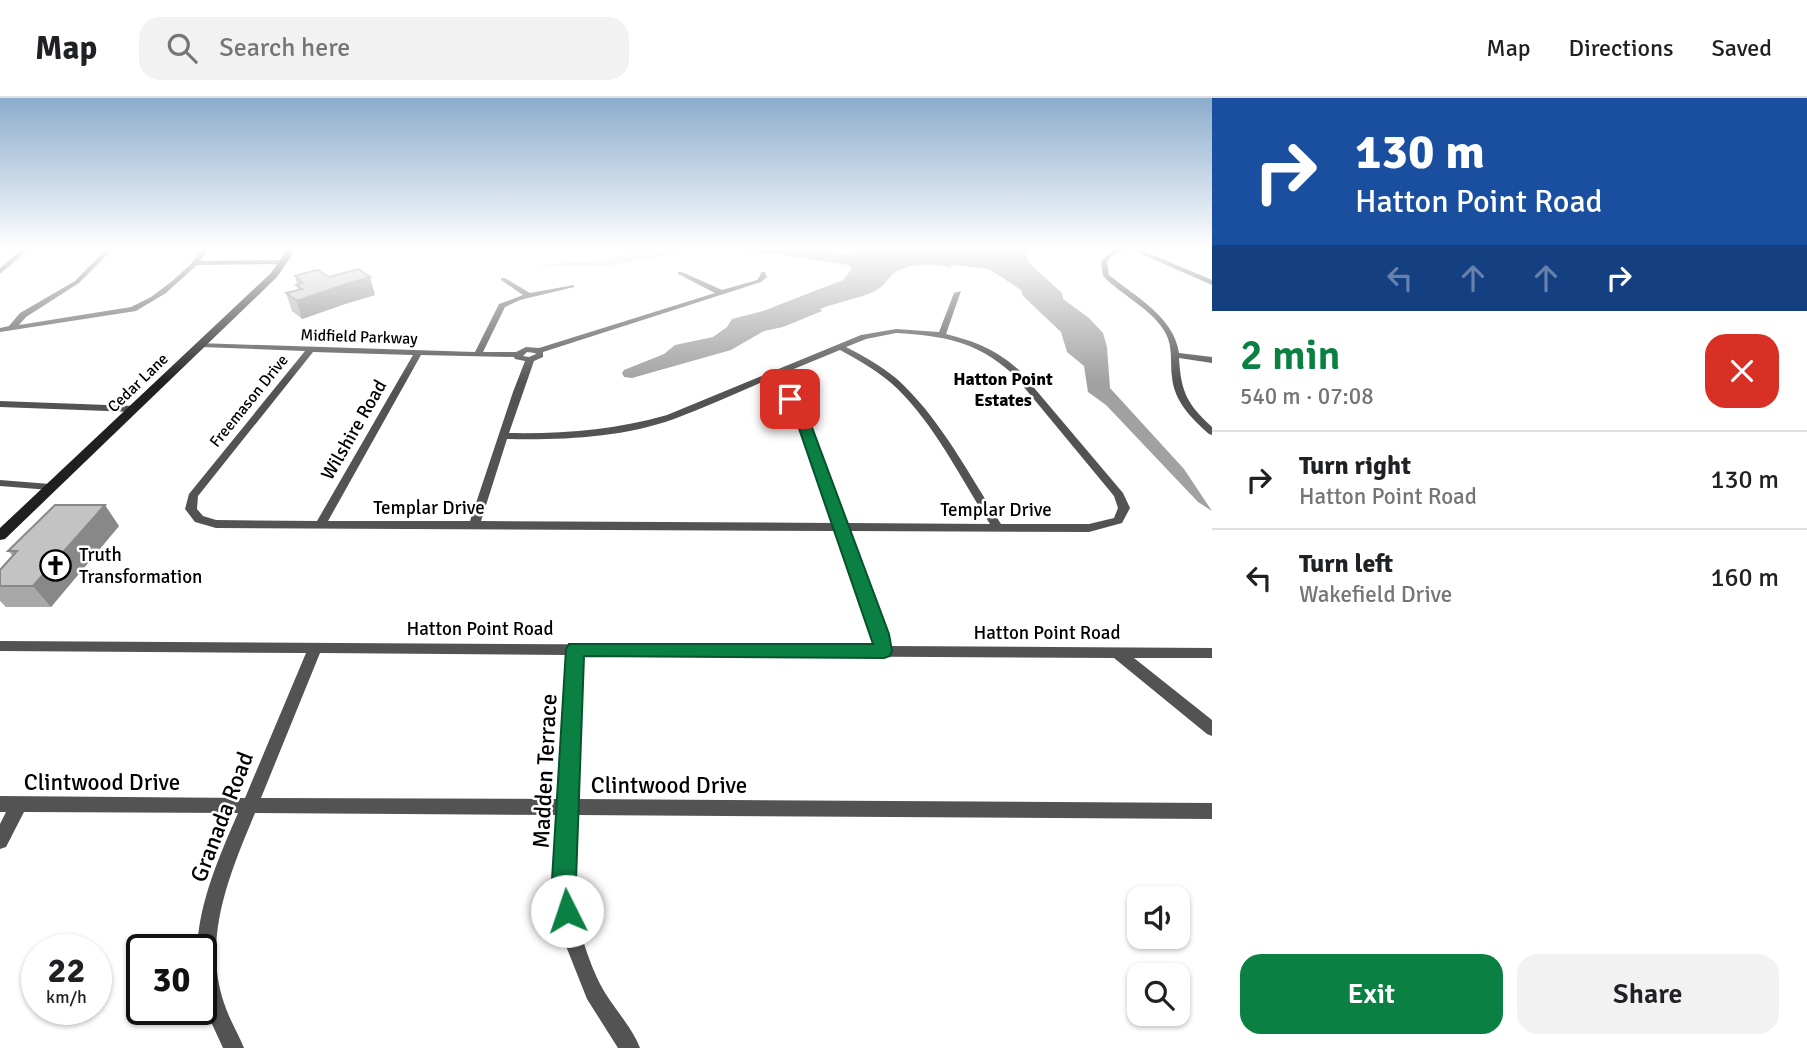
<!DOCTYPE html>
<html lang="en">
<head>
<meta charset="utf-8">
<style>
	body { margin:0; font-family:Signika,sans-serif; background:#f2f2f2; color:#202124; height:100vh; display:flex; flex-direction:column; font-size:26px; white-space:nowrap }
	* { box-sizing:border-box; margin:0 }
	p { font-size:23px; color:#757577 }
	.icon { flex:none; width:38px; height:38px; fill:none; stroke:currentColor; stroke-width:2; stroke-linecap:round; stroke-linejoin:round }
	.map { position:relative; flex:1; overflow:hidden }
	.sheet { display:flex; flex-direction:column; background:#fff; width:595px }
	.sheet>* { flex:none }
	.hud { background:#1a4fa0; color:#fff; overflow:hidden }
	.fabs { position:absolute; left:1127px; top:788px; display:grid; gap:14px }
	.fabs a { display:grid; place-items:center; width:63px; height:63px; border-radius:14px; background:#fff; box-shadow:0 2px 5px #0004; font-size:35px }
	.speed { position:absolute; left:21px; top:836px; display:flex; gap:14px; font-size:35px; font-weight:700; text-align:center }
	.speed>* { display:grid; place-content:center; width:91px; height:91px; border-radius:50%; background:#fff; box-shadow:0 2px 5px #0004; line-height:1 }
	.speed small { font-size:18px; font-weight:400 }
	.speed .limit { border:4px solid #111; border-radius:10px; background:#fff; color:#111 }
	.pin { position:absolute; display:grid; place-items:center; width:60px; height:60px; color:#fff; margin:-30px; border-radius:14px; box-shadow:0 4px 10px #0006 }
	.me { position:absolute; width:77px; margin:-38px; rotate:356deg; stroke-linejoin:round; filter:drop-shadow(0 0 5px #0008) }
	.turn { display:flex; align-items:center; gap:24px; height:147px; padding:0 28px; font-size:32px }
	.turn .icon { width:91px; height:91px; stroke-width:2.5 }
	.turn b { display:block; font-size:49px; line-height:60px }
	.lanes { display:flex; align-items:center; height:66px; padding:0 28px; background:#0003; justify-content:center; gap:35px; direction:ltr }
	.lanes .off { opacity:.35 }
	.round { display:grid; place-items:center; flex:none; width:74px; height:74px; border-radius:21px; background:#f2f2f2 }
	.head { display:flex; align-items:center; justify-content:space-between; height:119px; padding:0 28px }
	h1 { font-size:42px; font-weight:600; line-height:52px; color:#0b8043 }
	.cta { display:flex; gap:14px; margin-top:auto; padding:14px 28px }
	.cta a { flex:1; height:80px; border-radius:21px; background:#0b8043; color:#fff; font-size:28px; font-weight:600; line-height:80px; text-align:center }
	.cta a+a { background:#f2f2f2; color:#202124 }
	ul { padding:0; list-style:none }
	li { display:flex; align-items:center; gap:21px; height:98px; padding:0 28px; border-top:2px solid #e0e0e0 }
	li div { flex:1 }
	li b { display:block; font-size:26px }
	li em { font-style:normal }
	header { display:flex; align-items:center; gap:42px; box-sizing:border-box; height:98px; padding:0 35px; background:#fff; border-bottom:2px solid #e0e0e0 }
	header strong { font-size:33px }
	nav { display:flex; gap:38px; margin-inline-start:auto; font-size:24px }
	.search { width:490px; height:63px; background:#f2f2f2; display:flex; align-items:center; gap:18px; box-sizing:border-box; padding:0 24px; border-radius:21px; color:#757577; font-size:26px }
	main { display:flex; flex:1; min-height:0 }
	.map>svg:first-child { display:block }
</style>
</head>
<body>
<header>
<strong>Map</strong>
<div class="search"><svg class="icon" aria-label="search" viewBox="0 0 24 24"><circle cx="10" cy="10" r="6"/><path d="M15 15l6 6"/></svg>Search here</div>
<nav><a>Map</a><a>Directions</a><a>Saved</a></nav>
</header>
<main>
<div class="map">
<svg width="1212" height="950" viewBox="0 0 1212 950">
	<rect width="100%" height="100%" fill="#fff"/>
	<path fill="#dadada" d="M645,151H657L631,159L659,154L699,151L614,167H532L608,162Z"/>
	<path fill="#a1a1a1" d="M721,151H815L845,156L870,152L1024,151L1029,165L1062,195L1063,201L1089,220L1103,235L1107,249L1110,290L1184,371L1212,413L1198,404L1106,307L1088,294L1084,268L1067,254L1061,234L1023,198L1021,192L989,171L954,167L950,168L952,171C940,164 905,165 893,176C885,183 885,188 873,194C857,201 837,204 820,211L822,213L783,229L764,233L731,252L632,280L624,279L622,275L624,272L664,256L675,247L713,239L727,229L732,221L763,213L843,182L852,171L848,167L784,157Z"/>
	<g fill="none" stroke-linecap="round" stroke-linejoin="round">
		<g fill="#535353" fill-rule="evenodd">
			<path d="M22,151H29L0,176V170Z"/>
			<path d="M106,151H113L79,185L26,219L19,227L131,209L151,199L171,184L189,168L203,151H209L200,163L285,162L288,164L285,166L197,167L166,195L136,213L0,234V230L9,228L20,215L75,183Z"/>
			<path d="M1118,151H1127L1113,157L1107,164L1109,177C1136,199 1174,219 1179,255L1212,259V265L1179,260C1181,294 1187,306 1212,329V337L1209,336C1191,320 1174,303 1172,279C1170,265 1173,249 1166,236C1155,213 1120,196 1103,178L1101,164L1109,155Z"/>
			<path d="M1130,151H1139L1212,182V187Z"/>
			<path d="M678,174H682L722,192L757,182L760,178L761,174H765L767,179L761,184L543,254V259L534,263L509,335C562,336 615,332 667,317L861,237L896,231L939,234L954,195L961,193L946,236C977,244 995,251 1019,272L1123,395L1130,410L1122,425L1089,434L849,433L890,548L1212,550V560H1134L1212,622V638L1207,636L1114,560L582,557L576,701L1212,705V721L575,717C575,739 572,761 573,782C574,817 585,855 600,886C612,909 631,927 640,950H618L587,901L566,848L559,816L555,782L559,717L255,715C230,775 202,840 224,905C229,921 238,935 244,950H223L212,926L201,895V852H197C199,804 219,759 238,715L24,714L6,749L0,751V726L6,714H0V698L245,700L306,555L0,553V543L876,548L837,433L216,430L195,424L185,411L189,396L305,253L201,249L197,247L198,245L475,254L499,206L523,197L501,182V180H505L530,195L574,187V189L520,202L505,209L483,254H516L526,249L539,250L715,195L678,176ZM896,235C944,238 976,243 1013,276L1114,398L1118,410L1114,420L1089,426H1001C969,377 941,321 897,281C881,268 864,258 846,249L866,241ZM840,252C857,261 874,271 890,284C933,322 959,378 990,426L846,425L806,316L786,292L767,282ZM313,254L413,257L317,423L216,422L203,418L197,411L198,398ZM527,254L535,255L536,256L529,259L523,258ZM421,257L514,259L515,261L525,263L513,294L470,423H328ZM760,285L780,296L796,317L834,425L481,423L507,341C562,342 621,340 674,321C703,310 732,297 760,285ZM320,555L568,557L560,701L261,700Z"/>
			<path d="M0,303L134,308L139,311L134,314L0,309Z"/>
			<path d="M0,382L50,386L55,389L50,392L0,388Z"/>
		</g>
		<path fill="#202020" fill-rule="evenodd" d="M288,151H296L277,179L5,441L0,442V430L271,175Z"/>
	</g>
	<g fill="#a8a8a8">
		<path d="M295,178L329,179L375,197L345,206L302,221L292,213L286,195L298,192Z"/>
		<path d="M119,428L51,509H6L0,503V472L13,458L8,453Z"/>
	</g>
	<g fill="#888">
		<path d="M370,179L375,197L345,206L302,221L297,203L340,188Z"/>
		<path d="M105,407L119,428L51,509L33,488Z"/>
	</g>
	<g fill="#c3c3c3" stroke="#888" stroke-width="2">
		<path d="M358,171L370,179L340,188L297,203L286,195L302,191L296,187L303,185L295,178L305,175L318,172L329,179Z"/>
		<path d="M55,407H105L33,488H0V472L17,453H8Z"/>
	</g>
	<linearGradient id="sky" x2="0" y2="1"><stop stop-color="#8baccc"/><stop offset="0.53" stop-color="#fff"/><stop offset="1" stop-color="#fff" stop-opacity="0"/></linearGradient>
	<rect width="1212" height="284" fill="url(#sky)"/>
	<path fill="#0b8043" stroke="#07532c" stroke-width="2" d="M786,299H795L807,316L889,536L892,553L890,558L884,560L584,558L576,782L579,813L575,821L567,825L558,821L555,813L552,782L566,551L569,546H873L794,316L785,301Z"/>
	<defs>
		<symbol id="church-ring" viewBox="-11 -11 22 22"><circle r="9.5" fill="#fff" stroke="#000" stroke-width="1.5"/><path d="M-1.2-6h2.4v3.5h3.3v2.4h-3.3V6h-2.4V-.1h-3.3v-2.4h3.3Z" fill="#000"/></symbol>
	</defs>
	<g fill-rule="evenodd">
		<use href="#church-ring" x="38" y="450" width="35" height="35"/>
	</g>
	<g text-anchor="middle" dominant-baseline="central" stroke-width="5" stroke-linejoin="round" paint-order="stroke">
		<g font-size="16" fill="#000" stroke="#fff">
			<text transform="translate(359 239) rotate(2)">Midfield Parkway</text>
			<text transform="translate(138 285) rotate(-44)">Cedar Lane</text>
			<text transform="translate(249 303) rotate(-51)">Freemason Drive</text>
		</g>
		<g font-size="18" font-weight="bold" fill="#000" stroke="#fff">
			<text x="1003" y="281">Hatton Point<tspan x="1003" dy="21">Estates</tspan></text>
		</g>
		<g font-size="19" fill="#000" stroke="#fff">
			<text transform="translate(354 332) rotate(-60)">Wilshire Road</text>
			<text x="429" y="410">Templar Drive</text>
			<text x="996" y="412">Templar Drive</text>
			<text x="480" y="531">Hatton Point Road</text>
			<text x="1047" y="535">Hatton Point Road</text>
		</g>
		<g font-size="19" fill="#000" stroke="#fff" text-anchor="start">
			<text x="79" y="457">Truth<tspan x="79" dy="22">Transformation</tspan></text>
		</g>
		<g font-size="23" fill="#000" stroke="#fff">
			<text transform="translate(545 673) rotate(-87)">Madden Terrace</text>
			<text x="102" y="684">Clintwood Drive</text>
			<text x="669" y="687">Clintwood Drive</text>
			<text transform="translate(222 719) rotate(-69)">Granada Road</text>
		</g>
	</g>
</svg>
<div class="fabs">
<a><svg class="icon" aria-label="sound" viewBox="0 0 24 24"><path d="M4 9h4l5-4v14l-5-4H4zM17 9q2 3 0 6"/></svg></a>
<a><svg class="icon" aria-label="search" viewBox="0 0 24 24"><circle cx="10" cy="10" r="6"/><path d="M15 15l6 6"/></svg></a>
</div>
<div class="speed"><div>22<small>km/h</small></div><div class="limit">30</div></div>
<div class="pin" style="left:790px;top:301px;background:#d93025"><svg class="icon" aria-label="arrive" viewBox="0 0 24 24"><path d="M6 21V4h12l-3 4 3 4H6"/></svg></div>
<svg class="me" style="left:567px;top:813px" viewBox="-20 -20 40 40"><circle r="19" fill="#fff"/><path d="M0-13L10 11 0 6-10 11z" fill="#0b8043"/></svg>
</div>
<section class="sheet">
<div class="hud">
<div class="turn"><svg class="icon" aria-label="right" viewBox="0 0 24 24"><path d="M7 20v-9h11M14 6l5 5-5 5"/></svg><div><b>130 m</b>Hatton Point Road</div></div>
<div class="lanes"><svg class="icon off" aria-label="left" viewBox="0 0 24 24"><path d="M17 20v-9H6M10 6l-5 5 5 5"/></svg><svg class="icon off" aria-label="ahead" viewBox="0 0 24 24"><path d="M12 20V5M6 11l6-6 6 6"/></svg><svg class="icon off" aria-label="ahead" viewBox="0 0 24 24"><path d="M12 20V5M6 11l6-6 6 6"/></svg><svg class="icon" aria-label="right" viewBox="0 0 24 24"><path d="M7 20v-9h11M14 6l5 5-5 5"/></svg></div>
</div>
<div class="head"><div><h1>2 min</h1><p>540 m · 07:08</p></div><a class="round" style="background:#d93025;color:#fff"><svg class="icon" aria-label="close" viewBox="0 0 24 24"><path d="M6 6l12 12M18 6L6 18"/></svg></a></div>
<ul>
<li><svg class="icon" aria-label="right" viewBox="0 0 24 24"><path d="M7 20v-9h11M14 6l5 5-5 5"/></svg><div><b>Turn right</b><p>Hatton Point Road</p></div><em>130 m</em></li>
<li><svg class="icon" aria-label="left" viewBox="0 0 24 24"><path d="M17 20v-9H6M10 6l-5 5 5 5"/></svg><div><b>Turn left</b><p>Wakefield Drive</p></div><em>160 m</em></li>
</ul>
<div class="cta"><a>Exit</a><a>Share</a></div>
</section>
</main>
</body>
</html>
